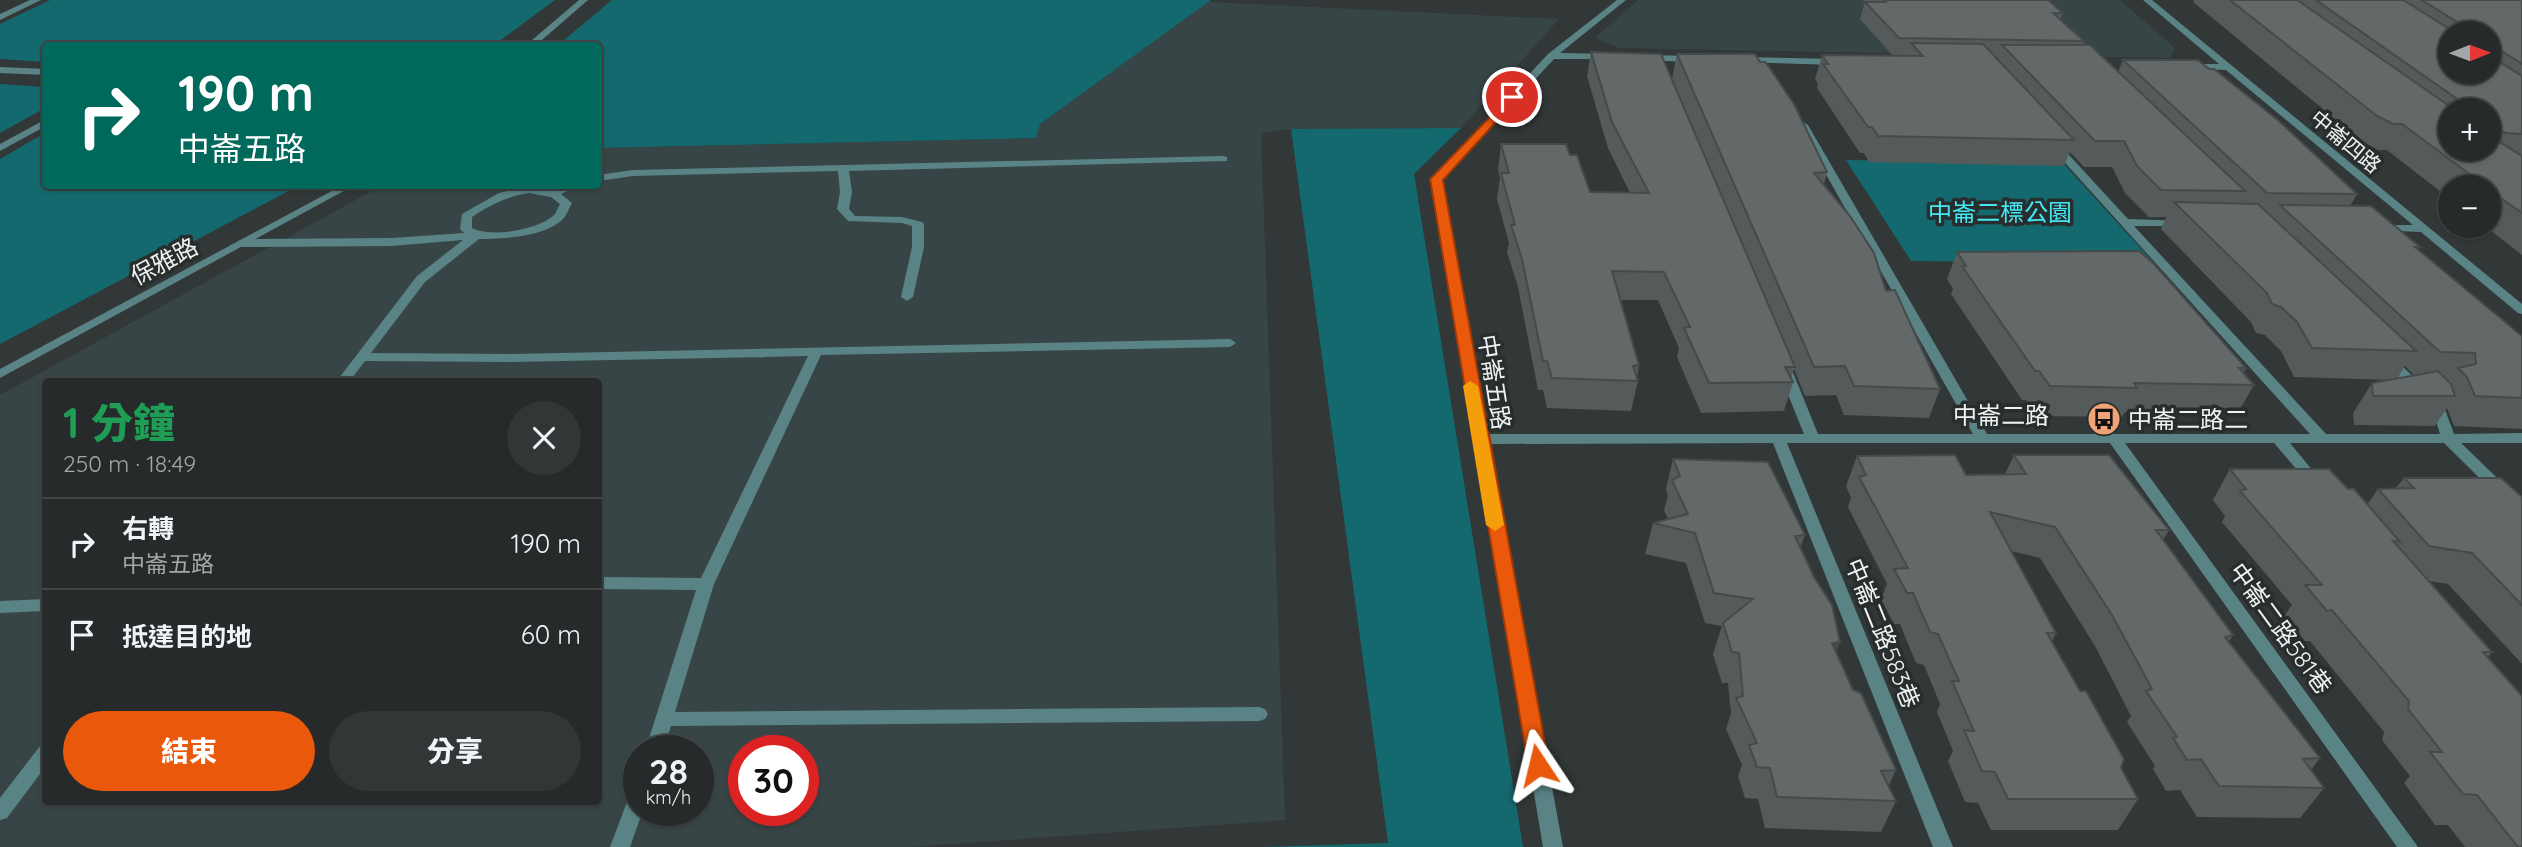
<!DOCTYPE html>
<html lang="zh-TW">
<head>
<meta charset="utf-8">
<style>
	body { margin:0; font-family:Quicksand,"Noto Sans TC",sans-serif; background:#323636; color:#f1f3f6; height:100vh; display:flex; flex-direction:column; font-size:26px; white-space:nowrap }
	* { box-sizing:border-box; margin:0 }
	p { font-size:23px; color:#a4a7a8 }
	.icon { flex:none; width:38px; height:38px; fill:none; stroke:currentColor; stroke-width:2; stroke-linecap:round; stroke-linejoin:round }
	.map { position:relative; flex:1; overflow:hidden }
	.side { position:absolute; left:42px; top:378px; width:560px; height:427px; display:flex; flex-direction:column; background:#262a2a; border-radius:7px; box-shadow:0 2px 5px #0004,0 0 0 2px #424647 }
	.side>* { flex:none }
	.hud { position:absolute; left:42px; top:42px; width:560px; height:147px; border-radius:7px; box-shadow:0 2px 5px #0004,0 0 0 2px #424647; background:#00695c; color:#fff; overflow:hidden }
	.needle { width:46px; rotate:89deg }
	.tools { position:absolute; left:2438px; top:21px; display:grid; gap:14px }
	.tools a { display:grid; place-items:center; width:63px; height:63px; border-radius:50%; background:#262a2a; box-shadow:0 2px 5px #0004,0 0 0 2px #424647; font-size:35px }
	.speed { position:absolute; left:623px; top:735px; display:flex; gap:14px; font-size:35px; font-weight:700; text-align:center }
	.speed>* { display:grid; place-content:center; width:91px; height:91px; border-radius:50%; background:#262a2a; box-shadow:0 2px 5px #0004,0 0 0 2px #424647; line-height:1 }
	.speed small { font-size:18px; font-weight:400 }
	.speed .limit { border:10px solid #d22; background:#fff; color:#111 }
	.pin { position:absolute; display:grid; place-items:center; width:60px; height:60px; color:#fff; margin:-30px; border:4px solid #fff; border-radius:50%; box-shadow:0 2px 7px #0007 }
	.me { position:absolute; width:77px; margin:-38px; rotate:350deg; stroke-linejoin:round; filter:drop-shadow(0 0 5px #0008) }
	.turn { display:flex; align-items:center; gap:24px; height:147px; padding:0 21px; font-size:32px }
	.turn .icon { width:91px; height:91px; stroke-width:2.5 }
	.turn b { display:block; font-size:49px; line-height:60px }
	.round { display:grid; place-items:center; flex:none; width:74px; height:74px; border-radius:37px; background:#323636 }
	.headline { display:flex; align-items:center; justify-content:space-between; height:119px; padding:0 21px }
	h1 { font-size:42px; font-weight:800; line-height:52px; color:#1e9e55 }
	.button { display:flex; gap:14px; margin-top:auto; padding:14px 21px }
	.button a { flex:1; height:80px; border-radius:42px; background:#ea580c; color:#fff; font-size:28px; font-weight:800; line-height:80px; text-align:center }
	.button a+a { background:#323636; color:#f1f3f6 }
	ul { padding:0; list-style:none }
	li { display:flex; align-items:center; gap:21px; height:91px; padding:0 21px; border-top:2px solid #424647 }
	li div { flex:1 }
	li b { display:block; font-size:26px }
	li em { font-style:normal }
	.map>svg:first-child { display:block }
</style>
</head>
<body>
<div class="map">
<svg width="2522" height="847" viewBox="0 0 2522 847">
	<rect width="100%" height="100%" fill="#323838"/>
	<g fill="#384546" fill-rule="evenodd">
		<path d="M1638,0H2120L2175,48L2170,58L1619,48L1595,38Z"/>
		<path d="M1208,2L1559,19L1461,128L1291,129L1261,133L1285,820L909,847H0V395L381,186H598L599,148L1035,138L1040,124ZM46,382H598V802H46ZM639,751H698V810H639ZM744,751H803V810H744Z"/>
	</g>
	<g fill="#14696e">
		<path d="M50,0H555L494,45L46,46L45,62L0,59V24Z"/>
		<path d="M612,0H1211L1040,124L1036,138L599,148L598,46L558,45Z"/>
		<path d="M0,84L45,87V108L0,133Z"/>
		<path d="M1461,128L1414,174L1523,847H1262L1388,843L1291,129Z"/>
		<path d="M45,133L46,186H298L0,344V159Z"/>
		<path d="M1846,160L2063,163L2155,264L1911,261Z"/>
	</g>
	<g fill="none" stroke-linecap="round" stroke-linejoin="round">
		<g fill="#5a8385" fill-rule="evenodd">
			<path d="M1223,156L1227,157V161L849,171L852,192L849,209L855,216L902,217L922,222L924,224V247L913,297L907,301L901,297L912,247V226L902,223L848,221L837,209L840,192L838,171L633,176L598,181V175L633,170Z"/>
			<path d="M529,186L552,190L564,186H578L561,194L572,203C569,208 567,214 564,218C547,237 502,239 479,239L425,282L371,353L513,354L1230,339L1236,343L1230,347L821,355L714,584L675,712L1259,707L1265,709L1268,714L1265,719L1259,721L671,726L663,751H645L696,590L598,589V577L701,578L808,356L513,362L365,361L349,382H336L417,276L463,240L392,246L242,247L236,243L242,239L392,238L464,233L460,229L462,214L499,193ZM529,193L551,197L560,204C558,207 557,211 555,214C540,230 490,238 472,228V217C490,205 508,196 529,193Z"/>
			<path d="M46,599V611L0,613V601Z"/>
			<path d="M46,744V766L7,818L0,820V798L40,746Z"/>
			<path d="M639,786V810H643L630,847H610L630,794L632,788Z"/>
		</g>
		<g fill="#5a8385" fill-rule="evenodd">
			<path d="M30,0H41L0,20V14Z"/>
			<path d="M579,0H588L535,46H525Z"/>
			<path d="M1617,0H1626L1560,53L1609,54L1614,57L1612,59H1554L1442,179L1488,434H1804L1778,370L1785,366L1792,370L1818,434H1973L1798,125L1803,122L1808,125L1987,434H2310L2049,145L2050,143H2058L2128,219L2187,221V225L2183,226H2134L2326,434H2440L2433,412L2381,360L2388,356L2393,357L2444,407L2454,434L2522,433V443H2461L2522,502V516L2517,515L2444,443H2290L2322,482L2315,487L2310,485L2274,443H2125L2418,847H2397L2110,443H1787L1953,847H1933L1773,443L1489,444L1563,847H1543L1475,442L1472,439L1474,436L1431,179L1548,54Z"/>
			<path d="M2143,0H2152L2522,304V314L2518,313L2421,232L2374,230L2372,228L2378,225H2413L2226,70L2187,69L2185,67L2190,64H2219Z"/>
			<path d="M1644,55L1693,56L1698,59L1693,62L1641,60L1639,58Z"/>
			<path d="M1742,57L1837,59L1842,62L1837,65L1739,62V58Z"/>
			<path d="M0,67L46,69V75L0,73Z"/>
			<path d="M46,119V126L0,151V144Z"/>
			<path d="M341,186H353L0,378V369Z"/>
		</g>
	</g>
	<g fill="#555a5a" fill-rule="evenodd">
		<path d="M1863,0H2048L2063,13L2060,20L2084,41L2083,45L2118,72L2123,60L2357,194L2350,206L2420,247L2418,250L2522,336V429L2454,426L2447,408L2435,426L2354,425L2353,413L2372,383L2392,380L2294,377L2281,351L2265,335L2256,333L2251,322L2161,229L2166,217H2149L2125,193L2112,167H2084L2070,152L2064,166L1869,162L1864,153H1860L1817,88L1818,84L1815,79L1822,55L1893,56L1860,19L1865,2ZM2405,366L2415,376L2397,379Z"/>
		<path d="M2194,0H2522V255L2485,226H2488V187H2450V199L2387,150H2378L2363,142L2193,2ZM2450,33H2488V72ZM2450,110H2488V149Z"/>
		<path d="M1591,52L1672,78L1677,54L1827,172L1824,185L1886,291L1940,389L1929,418L1844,415L1836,395L1805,396L1794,369L1791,378L1793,382L1784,411L1701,413L1677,357L1679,348L1658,300H1620L1639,365L1637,378L1638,381L1631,411L1547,408L1543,390H1538L1518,287L1507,252L1509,243L1497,199L1500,178L1498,170L1501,144L1570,155L1590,192L1630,193L1608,148L1587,76Z"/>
		<path d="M1957,252L2246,368L2243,373L2254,385L2237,414L2125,412L2122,417L2037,416L2026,400H2022L1951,294L1953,289L1947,279Z"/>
		<path d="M2014,455L2169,530L2163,540L2233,635L2229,641L2320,758L2311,770L2324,788L2300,818L2197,817L2180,790L2166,791L2153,769L2155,766L2127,722L2131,716L2095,646L2040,558L2011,551L2056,633L2052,641L2138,799L2118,830H1991L1978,803L1965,802L1948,761L1953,751L1937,712L1940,704L1924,665L1916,663L1900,624H1894L1881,599L1887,584L1848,507L1851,498L1846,486L1857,456L1966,475L2005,474Z"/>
		<path d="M1673,459L1805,535L1800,548L1840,642L1836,652L1853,690L1896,770L1888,787L1896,801L1881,832L1765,828L1758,799L1745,798L1738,776L1742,765L1726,729L1731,713L1728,683H1722L1713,654L1722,626L1705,623L1686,563L1645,554L1653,523L1668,519L1664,510L1668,496L1666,489Z"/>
		<path d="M2230,469L2348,489L2367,505L2378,489L2396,488L2404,478L2522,497V664L2448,584L2429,581L2492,652L2488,657L2522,847H2465L2448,825H2435L2404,783L2410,776L2382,740L2384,732L2310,641H2305L2284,616L2292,605L2222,522L2225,516L2213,500Z"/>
	</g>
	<path fill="#454a4a" d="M1840,642L1828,672L1832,643Z"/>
	<g fill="#636969" stroke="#454a4a" stroke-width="2">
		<path d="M1884,0H2048L2063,13H2053L2084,41L1899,38L1865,2H1886Z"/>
		<path d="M2230,0H2297L2455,110H2450V149H2488V135L2522,156V213L2488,189V187H2487L2402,124H2393L2377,116Z"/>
		<path d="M2316,0H2403L2456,33H2450V72H2488V55L2522,76V134L2506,133L2488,122V110H2466L2467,106Z"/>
		<path d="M2422,0H2522V64L2494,46H2488V33H2465V27Z"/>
		<path d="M1911,43L1983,44L2074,140L1878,136L1872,127H1868L1823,64H1828L1822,55L1923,56Z"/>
		<path d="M2002,45H2090L2245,191L2161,190L2137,166L2124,141H2095Z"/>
		<path d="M1591,52L1661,54L1795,367H1785L1793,382L1709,383L1684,328L1690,327L1664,272L1612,271L1639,365L1633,366L1638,381L1552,378L1547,361H1543L1522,259L1511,225H1515L1501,173H1509L1501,144H1566L1570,155H1577L1590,192L1649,193L1612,122Z"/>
		<path d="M1677,54H1755L1760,62H1765L1769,67L1794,104L1827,172L1814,173L1850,216L1874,253L1886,291L1895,290L1940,389L1854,386L1845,366L1814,367Z"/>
		<path d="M2123,60H2198L2209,69H2214L2279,121L2357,194L2267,193Z"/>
		<path d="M2174,202L2258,204L2416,351L2312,348L2297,322L2281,307L2272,304L2267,293Z"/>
		<path d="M2280,205L2371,206L2420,247H2415L2522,336V398L2475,396L2467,377L2458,368L2476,364L2475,353L2440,352Z"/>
		<path d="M2139,251L2155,265L2246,368H2239L2254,385L2134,383L2137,388L2050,386L2039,371H2035L1986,301L1962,266H1966L1957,252Z"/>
		<path d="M2438,371L2451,384L2455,396H2373L2372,383Z"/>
		<path d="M1955,455L1966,475L2026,474L2014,455H2109L2169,530H2156L2233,635L2225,637L2320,758L2303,759L2324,788L2219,786L2201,759L2187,760L2173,738L2177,737L2146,691L2152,689L2112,615L2055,527L1990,512L2056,633H2047L2080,691H2086L2124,759L2121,768L2138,799H2008L1995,772L1982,771L1964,730L1974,731L1952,681H1959L1938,634L1930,632L1913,593H1907L1894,569L1908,568L1859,477L1866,475L1857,456Z"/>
		<path d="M1673,459L1768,462L1805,535L1795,536L1814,577L1832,605L1840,642L1832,643L1853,690L1861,693L1896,770L1881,771L1896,801L1777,797L1770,768L1757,767L1749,745L1757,743L1736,698L1743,696L1739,653L1732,652L1723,623L1753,599L1714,593L1695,533L1653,523L1688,514L1672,480L1680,476Z"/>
		<path d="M2230,469H2329L2348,489H2354L2400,542L2393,541L2492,652H2483L2522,696V847H2518L2477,795L2463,794L2430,752H2442L2408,709L2409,701L2332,610L2327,611L2305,585H2322L2240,491L2246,489Z"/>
		<path d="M2404,478H2501L2522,497V605L2472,553L2429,546L2378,489L2414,488Z"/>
	</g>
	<path fill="#ea580c" stroke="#983908" stroke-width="2" d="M1512,94L1516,95V100L1443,180L1549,765L1546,771L1538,774L1531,771L1528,765L1430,179Z"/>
	<path fill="#f59e0b" d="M1470,381L1478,386L1504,525L1495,531L1486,525L1463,386Z"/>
	<defs>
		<symbol id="bus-disc" viewBox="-11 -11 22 22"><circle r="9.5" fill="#efa377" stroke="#282e2e"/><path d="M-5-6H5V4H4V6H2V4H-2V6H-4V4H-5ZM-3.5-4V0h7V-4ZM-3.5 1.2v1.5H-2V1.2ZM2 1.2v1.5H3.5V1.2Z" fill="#111"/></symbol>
	</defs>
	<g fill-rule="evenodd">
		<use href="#bus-disc" x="2085" y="400" width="38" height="38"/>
	</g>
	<g text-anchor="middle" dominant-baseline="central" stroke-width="7" stroke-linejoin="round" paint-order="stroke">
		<g font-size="21" fill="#eff2f2" stroke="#282e2e">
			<text transform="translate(2346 141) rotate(40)">中崙四路</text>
		</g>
		<g font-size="24" fill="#43e8f2" stroke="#282e2e">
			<text x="2000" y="212">中崙二標公園</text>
		</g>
		<g font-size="24" fill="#eff2f2" stroke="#282e2e">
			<text transform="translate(164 261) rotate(-28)">保雅路</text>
			<text transform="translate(1495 382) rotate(81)">中崙五路</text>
			<text x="2001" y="415">中崙二路</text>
			<text transform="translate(2281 628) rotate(54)">中崙二路581巷</text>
			<text transform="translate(1883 633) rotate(68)">中崙二路583巷</text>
		</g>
		<g font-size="24" fill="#eff2f2" stroke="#282e2e" text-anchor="start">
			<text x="2128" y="419">中崙二路二</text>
		</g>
	</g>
</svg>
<div class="tools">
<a><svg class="needle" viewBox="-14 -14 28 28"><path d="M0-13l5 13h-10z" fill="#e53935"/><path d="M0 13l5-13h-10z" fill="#a4a7a8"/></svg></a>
<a>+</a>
<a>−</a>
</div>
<div class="speed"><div>28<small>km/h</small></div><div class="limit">30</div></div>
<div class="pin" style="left:1512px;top:97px;background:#d93025"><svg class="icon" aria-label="arrive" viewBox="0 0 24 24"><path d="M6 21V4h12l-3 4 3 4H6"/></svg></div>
<svg class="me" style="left:1538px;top:765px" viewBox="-20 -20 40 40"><path d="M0-17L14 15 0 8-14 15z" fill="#ea580c" stroke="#fff" stroke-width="4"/></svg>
<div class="hud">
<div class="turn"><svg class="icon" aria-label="right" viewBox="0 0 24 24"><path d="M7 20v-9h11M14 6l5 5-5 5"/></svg><div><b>190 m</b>中崙五路</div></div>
</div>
<section class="side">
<div class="headline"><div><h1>1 分鐘</h1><p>250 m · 18:49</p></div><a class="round"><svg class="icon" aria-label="close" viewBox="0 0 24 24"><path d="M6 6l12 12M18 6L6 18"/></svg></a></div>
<ul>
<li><svg class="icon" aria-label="right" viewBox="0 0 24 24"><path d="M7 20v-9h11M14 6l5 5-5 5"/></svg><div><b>右轉</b><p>中崙五路</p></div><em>190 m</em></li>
<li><svg class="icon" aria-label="arrive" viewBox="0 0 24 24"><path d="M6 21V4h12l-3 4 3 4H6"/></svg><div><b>抵達目的地</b></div><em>60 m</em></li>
</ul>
<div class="button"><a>結束</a><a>分享</a></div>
</section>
</div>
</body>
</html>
